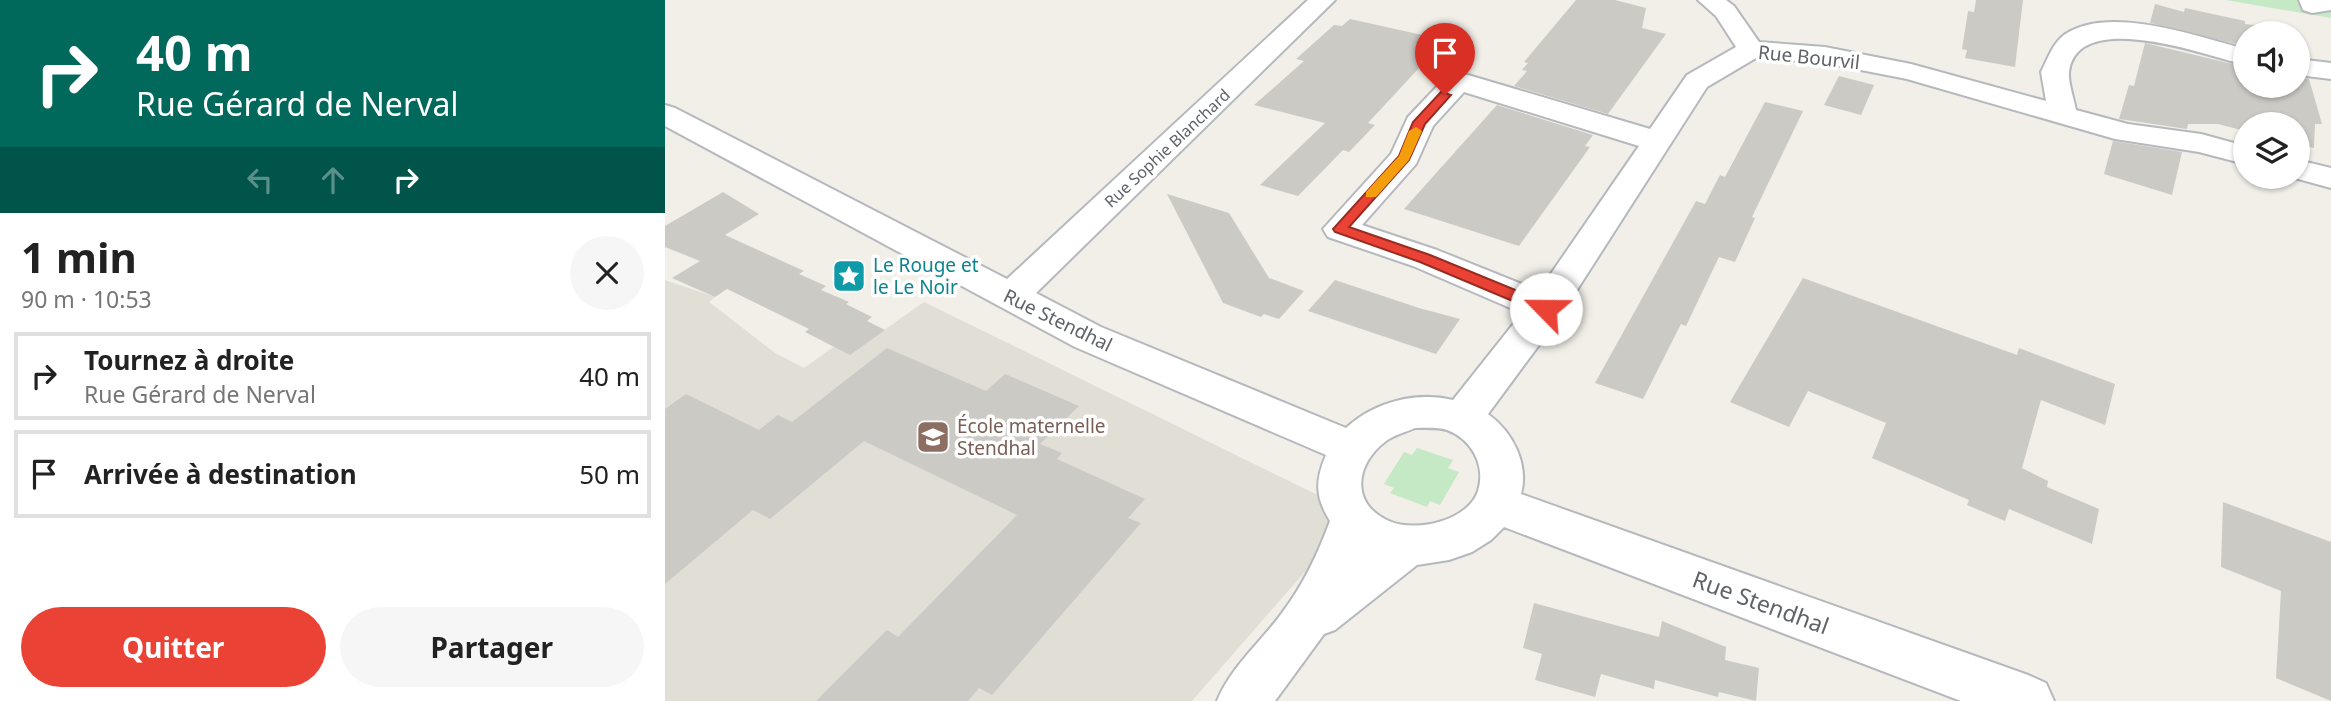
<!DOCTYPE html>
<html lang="fr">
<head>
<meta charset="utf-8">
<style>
	body { margin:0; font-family:"Noto Sans",sans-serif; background:#f6f6f6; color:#222; height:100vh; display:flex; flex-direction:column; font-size:26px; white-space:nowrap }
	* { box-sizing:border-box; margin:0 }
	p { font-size:23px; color:#767676 }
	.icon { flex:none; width:38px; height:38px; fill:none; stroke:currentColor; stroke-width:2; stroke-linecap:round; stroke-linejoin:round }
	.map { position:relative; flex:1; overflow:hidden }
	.drawer { display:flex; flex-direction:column; background:#fff; width:665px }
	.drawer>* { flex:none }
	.top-card { background:#00695c; color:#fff; overflow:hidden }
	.buttons { position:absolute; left:1568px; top:21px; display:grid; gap:14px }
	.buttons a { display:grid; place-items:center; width:77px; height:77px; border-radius:50%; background:#fff; box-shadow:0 2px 5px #0004; font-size:35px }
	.pin { position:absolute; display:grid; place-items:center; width:60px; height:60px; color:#fff; margin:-72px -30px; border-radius:50% 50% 50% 0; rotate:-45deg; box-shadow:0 0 7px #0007 }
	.pin .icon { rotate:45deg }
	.me { position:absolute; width:77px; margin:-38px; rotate:293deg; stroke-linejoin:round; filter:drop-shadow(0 0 5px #0008) }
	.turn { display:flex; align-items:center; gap:24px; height:147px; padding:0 21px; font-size:32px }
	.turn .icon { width:91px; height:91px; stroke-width:2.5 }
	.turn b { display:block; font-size:49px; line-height:60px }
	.lanes { display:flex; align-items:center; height:66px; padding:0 21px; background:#0003; justify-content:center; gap:35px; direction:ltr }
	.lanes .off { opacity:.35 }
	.round { display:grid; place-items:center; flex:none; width:74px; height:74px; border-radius:37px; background:#f6f6f6 }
	.head { display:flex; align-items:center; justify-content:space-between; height:119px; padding:0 21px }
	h1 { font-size:42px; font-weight:700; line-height:52px }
	.cta { display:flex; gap:14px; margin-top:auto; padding:14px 21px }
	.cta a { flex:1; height:80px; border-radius:42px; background:#ea4335; color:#fff; font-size:28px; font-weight:700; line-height:80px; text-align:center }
	.cta a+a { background:#f6f6f6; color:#222 }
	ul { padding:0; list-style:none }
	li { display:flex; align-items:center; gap:21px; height:88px; margin:0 14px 10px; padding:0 7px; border:4px solid #e0e0e0; border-radius:0px }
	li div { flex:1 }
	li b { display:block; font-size:26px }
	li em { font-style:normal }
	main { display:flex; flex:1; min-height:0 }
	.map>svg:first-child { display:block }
</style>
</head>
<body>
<main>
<section class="drawer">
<div class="top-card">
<div class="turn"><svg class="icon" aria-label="right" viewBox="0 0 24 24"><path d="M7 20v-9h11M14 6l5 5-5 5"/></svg><div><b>40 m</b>Rue Gérard de Nerval</div></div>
<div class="lanes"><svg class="icon off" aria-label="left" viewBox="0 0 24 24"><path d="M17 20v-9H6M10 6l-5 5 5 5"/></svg><svg class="icon off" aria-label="ahead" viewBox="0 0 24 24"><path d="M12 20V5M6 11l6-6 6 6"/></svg><svg class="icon" aria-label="right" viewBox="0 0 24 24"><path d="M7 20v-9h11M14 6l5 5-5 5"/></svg></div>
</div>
<div class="head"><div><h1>1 min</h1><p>90 m · 10:53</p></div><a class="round"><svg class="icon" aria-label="close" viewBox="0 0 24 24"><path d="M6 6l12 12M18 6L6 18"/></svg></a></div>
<ul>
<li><svg class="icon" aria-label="right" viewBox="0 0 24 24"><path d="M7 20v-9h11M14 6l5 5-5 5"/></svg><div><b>Tournez à droite</b><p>Rue Gérard de Nerval</p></div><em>40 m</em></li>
<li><svg class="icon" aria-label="arrive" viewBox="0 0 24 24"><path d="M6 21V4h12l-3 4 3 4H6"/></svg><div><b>Arrivée à destination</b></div><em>50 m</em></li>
</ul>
<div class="cta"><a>Quitter</a><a>Partager</a></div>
</section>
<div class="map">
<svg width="1666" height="701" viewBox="0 0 1666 701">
	<rect width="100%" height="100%" fill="#f1efe8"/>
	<path fill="#e1ded6" d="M0,280L50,297L44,302L110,353L139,368L178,340L195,347L259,302L675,506L680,526L527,701H0Z"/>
	<g fill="#c5e8c5">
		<path d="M1561,0H1666V18Z"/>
		<path d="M752,448L788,460L783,468L794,472L775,505L765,501L762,507L725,493L729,488L719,484L739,452L747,455Z"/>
	</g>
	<g fill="#cccac5">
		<path d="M911,0H950L981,8L977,28L1001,34L943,114L849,86L862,71L857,70L863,63L859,62Z"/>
		<path d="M1311,0H1358L1350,67L1300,58L1302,50L1297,49L1303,11L1309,12Z"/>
		<path d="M1490,4L1519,12L1520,8L1580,21V24L1630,29L1631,33H1580V46L1485,23Z"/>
		<path d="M685,19L780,40L703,123L710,125L684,152L678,150L633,196L595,185L660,123L589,105L639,61L631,59L669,25L677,26Z"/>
		<path d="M1480,43L1580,67V86H1633V78L1644,79L1657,124H1650L1649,148L1633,144V124H1580V131L1553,124H1523L1522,129L1454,119L1464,85L1469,86Z"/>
		<path d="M1174,76L1209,85L1196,115L1159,105Z"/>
		<path d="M1100,102L1138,111L1087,217L1090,218L1070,262L1054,257L1021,326L1016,324L978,399L930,383L1031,201L1040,204L1055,175L1060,177Z"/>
		<path d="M832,105L928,135L920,146L925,147L854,246L739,209Z"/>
		<path d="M1448,141L1517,152L1507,195L1439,174Z"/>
		<path d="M58,192L94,214L60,235L139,271L134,274L161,286L156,290L184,302L181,304L207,317L202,321L220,330L185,355L140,332L144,329L62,289L50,297L7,278L35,261L0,247V226Z"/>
		<path d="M502,194L564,213L604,278L639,291L614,319L599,314L596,317L558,303Z"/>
		<path d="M1138,278L1352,355L1354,348L1450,384L1440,425L1376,400L1357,468L1383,481L1382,487L1434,509L1427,544L1344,509L1340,521L1302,505L1304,500L1207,458L1221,423L1143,391L1124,427L1065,402Z"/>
		<path d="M670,280L754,308L795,319L771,354L643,311Z"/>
		<path d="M222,348L321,391L340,374L414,406L375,444L397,453L392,459L480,499L463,518L476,523L327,695L314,688L303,701H151L222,630L233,637L352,515L199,441L105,519L88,510L0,584V409L21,394L94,430L113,415L127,422Z"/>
		<path d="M1558,502L1666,542V701L1611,678L1616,591L1556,567Z"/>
		<path d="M869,603L994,637L997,621L1061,647L1060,660L1094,668L1091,701L1054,692L1053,697L990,680L989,689L936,674L930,697L870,680L877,654L858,648Z"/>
	</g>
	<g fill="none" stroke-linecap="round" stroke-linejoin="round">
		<defs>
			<g id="minor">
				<path d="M643,0H670L371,293L436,327L681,428C709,402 751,391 788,400L857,313L748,266L663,237L658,229L726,154L743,117L783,75L793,73L803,75L985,129L1022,75L1071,47L1051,16L1033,0H1061L1069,6L1094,42L1160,47L1246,64L1381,101L1376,72C1382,60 1388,43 1399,35C1444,4 1533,37 1580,49V65C1543,56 1412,7 1404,72C1403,83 1409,99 1411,110L1463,124L1536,134L1580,146V164L1534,152L1450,139L1242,79L1160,63L1091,58L1042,87L894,318L823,414C848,432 864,464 856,494L1363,675L1381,683L1389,701H1296L839,527L826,540L807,552L784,560L752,565L670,630L659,634L610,701H552C566,667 595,643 617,613C638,585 653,554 665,521C650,497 650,481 661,455L410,347L0,126V105L10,108L342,279ZM799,92L974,146L874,291L772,250L697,225L751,164L768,126ZM750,428C761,428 773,427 782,430C807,439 821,466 813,491C803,521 751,533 724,521C685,504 690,464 721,441C729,435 741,432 750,428Z"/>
				<path d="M1634,0H1666V10L1647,13L1638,10Z"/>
				<path d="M1633,59L1666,63V79L1633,75Z"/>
				<path d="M1633,160L1666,168V188L1626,177H1633Z"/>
			</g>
		</defs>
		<use href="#minor" stroke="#b5b8bc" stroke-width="4"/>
		<use href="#minor" fill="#fff" fill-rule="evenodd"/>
	</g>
	<path fill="#ea4335" stroke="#982c22" stroke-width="2" d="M776,92L786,95L760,124L744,160L684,227L765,255L887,305L889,309L887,313H876L755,262L670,232L668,229L734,156L748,122Z"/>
	<path fill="#f59e0b" d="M751,127L757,131L744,160L711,197H701V192L734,156L744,131Z"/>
	<defs>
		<symbol id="sight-square" viewBox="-11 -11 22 22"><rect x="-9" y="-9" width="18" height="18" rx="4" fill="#0f9aa8" stroke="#fff"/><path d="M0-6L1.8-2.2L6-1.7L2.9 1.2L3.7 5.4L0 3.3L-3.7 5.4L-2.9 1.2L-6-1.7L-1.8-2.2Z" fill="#fff"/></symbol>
		<symbol id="school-square" viewBox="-11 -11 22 22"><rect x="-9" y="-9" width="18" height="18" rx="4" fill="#8d6e63" stroke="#fff"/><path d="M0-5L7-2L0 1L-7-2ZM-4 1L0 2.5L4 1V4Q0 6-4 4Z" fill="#fff"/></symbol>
	</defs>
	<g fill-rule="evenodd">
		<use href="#sight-square" x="165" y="257" width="38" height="38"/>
		<use href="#school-square" x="249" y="418" width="38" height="38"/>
	</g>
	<g text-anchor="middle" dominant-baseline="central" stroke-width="7" stroke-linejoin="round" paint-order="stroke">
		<g font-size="16" fill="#5f6368" stroke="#fff">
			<text transform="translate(502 148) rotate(-43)">Rue Sophie Blanchard</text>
		</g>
		<g font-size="19" fill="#5f6368" stroke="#fff">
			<text transform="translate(1144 57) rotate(6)">Rue Bourvil</text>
			<text transform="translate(393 320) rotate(26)">Rue Stendhal</text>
		</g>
		<g font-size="19" fill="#0d838f" stroke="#fff" text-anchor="start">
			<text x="208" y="265">Le Rouge et<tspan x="208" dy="22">le Le Noir</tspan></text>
		</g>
		<g font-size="19" fill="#785e54" stroke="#fff" text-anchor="start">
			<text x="292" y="426">École maternelle<tspan x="292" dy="22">Stendhal</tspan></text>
		</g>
		<g font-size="23" fill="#5f6368" stroke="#fff">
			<text transform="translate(1096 602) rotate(20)">Rue Stendhal</text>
		</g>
	</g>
</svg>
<div class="buttons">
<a><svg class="icon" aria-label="sound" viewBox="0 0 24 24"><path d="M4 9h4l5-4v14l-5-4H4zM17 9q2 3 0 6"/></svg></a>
<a><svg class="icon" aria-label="layers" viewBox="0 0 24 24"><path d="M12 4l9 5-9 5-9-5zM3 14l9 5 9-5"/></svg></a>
</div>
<div class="pin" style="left:780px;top:95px;background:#d93025"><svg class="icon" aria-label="arrive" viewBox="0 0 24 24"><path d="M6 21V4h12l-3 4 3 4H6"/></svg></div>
<svg class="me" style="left:881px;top:309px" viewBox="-20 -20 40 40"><circle r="19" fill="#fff"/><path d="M0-13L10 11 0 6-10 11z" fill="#ea4335"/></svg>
</div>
</main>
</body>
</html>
